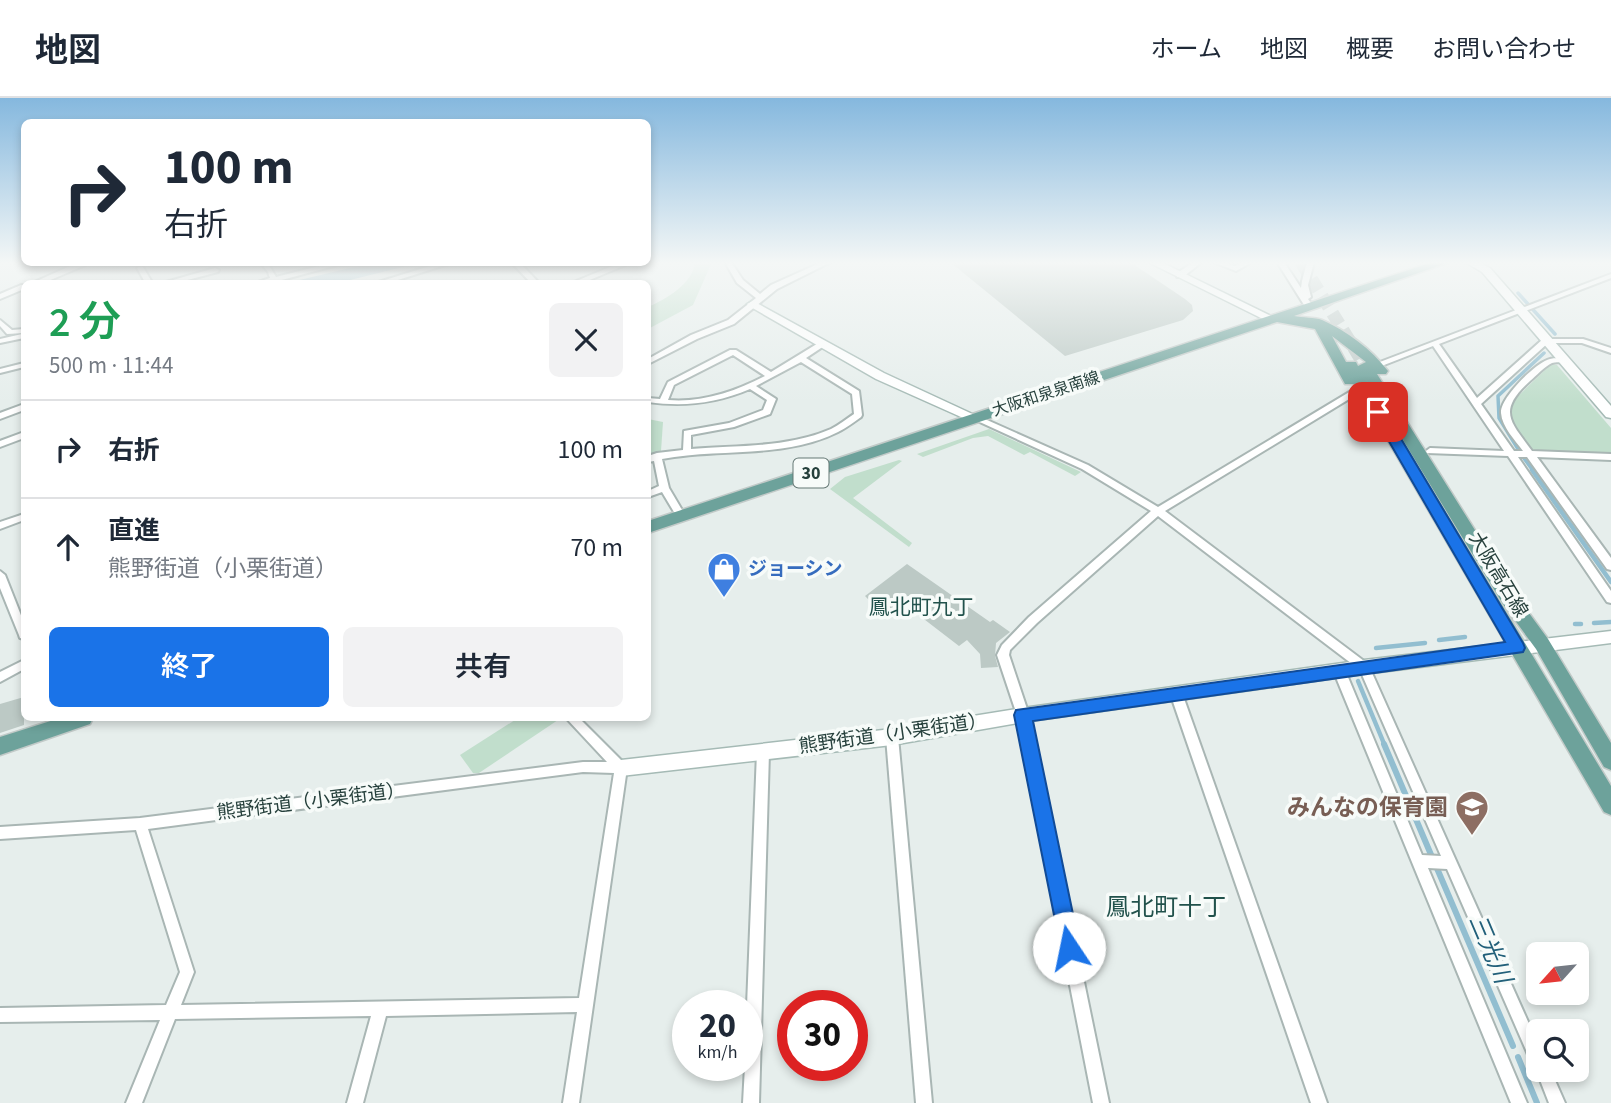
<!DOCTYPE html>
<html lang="ja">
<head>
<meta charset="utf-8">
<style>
	body { margin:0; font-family:"Source Sans 3","Noto Sans JP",sans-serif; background:#f2f2f3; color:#1f2937; height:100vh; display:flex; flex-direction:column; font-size:26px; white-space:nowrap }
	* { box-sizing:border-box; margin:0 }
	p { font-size:23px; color:#747a83 }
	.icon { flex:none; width:38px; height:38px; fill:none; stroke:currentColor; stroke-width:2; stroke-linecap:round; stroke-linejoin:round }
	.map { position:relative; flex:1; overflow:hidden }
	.sheet { position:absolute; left:21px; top:182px; width:630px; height:441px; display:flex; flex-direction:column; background:#fff; border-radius:10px; box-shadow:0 4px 10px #0003 }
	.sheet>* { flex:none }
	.banner { position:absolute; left:21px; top:21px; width:630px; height:147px; border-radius:10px; box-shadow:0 4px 10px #0003; background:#fff; color:#1f2937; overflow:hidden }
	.needle { width:46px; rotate:243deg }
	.tools { position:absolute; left:1526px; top:844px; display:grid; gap:14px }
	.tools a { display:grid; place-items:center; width:63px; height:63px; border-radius:10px; background:#fff; box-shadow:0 4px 10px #0003; font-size:35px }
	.speed { position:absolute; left:672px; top:892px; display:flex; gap:14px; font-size:35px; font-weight:700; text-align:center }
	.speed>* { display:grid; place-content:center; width:91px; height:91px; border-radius:50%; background:#fff; box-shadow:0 4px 10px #0003; line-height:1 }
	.speed small { font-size:18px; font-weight:400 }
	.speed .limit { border:10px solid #d22; background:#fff; color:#111 }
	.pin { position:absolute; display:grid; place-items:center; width:60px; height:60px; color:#fff; margin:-30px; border-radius:14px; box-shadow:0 4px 10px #0006 }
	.me { position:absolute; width:77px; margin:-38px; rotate:349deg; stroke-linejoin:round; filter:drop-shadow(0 0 5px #0008) }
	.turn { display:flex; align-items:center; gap:24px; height:147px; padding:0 28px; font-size:32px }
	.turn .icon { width:91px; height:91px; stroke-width:2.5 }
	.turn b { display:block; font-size:49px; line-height:60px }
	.round { display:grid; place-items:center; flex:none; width:74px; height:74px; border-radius:10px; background:#f2f2f3 }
	.summary { display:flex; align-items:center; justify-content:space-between; height:119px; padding:0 28px }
	h1 { font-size:42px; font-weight:600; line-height:52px; color:#1e9e55 }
	.primary-button { display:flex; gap:14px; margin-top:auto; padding:14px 28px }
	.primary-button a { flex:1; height:80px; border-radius:10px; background:#1a73e8; color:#fff; font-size:28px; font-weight:600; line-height:80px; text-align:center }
	.primary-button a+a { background:#f2f2f3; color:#1f2937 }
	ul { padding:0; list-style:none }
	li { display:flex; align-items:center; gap:21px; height:98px; padding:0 28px; border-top:2px solid #e0e1e3 }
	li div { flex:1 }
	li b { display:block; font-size:26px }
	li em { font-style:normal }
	header { display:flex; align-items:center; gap:42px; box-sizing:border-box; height:98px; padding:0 35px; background:#fff; border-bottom:2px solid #e0e1e3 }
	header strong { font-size:33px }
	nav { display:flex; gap:38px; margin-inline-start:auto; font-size:24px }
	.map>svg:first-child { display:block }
</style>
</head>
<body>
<header>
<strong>地図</strong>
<nav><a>ホーム</a><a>地図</a><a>概要</a><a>お問い合わせ</a></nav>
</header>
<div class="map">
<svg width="1611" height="1005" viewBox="0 0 1611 1005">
	<rect width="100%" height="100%" fill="#e6eeec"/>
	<g fill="#c1decc">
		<path d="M695,164H712L693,207L648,231V209C666,201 693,186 695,164Z"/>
		<path d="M1551,266L1557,267L1611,330V355L1534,352C1519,344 1508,323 1510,306Z"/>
		<path d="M648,321L663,324L661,353L648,356Z"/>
		<path d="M989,331L1081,374L1075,378L1030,354L1024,357L988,338L973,340L923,359L917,356Z"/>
		<path d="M899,362L902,363L853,400L912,445L909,449L830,391L845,379Z"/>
		<path d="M518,620H556L558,622L479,675H473L460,657Z"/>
	</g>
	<path fill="#92bed0" d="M375,164L419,165L338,185H287Z"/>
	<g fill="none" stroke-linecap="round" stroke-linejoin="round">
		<g stroke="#92bed0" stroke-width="3.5">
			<path d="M1518,195L1555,236"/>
			<path d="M1518,351L1499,320L1498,298L1544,255"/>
			<path d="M1523,359L1534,374"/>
		</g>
		<g stroke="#92bed0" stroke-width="4.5">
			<path d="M1532,372L1611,484"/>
			<path d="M1594,525L1611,524"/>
			<path d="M1575,526H1581"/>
			<path d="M1439,542L1465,539"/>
			<path d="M1376,550L1425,545"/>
			<path d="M1358,583L1385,648"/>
		</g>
		<g stroke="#92bed0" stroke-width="6">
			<path d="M1384,646L1432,759"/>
			<path d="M1436,768L1513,948"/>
			<path d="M1518,959L1537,1005"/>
		</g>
	</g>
	<g fill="#bcc9c5">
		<path d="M950,164H1130L1185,201L1192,207L1193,213L1183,222L1065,258Z"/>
		<path d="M907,466L990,524L993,522L1010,534L996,545L995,558L998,569L981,570L980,556L967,542L959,548L903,505L894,511L872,505L865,498Z"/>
		<path d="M24,599V627L0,635V606Z"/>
	</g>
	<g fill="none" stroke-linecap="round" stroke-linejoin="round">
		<path stroke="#c0cbc9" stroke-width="13" stroke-dasharray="13 7" stroke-linecap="butt" d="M1301,164L1365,268"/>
		<defs>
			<g id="street">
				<path d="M79,164L88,166L41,186H30Z"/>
				<path d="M260,164H267L276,179L335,164H349L278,183V186H252L270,180L268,174Z"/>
				<path d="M443,164H455L385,186H372Z"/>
				<path d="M511,164H519L540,186H532Z"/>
				<path d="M622,164H633L580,186H569Z"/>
				<path d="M725,164H731L743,182L760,196L771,187L822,164H831L777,191L734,226L697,241L648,266V261L691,237L728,222L756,200L737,185Z"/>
				<path d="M1194,164H1202L1183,179H1177V175Z"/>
				<path d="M1213,164H1223L1235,168L1243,164H1252L1236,173Z"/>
				<path d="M1277,164H1284L1301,190L1302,183L1307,164H1314L1308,187L1311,199L1308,201L1313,208L1312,210H1306Z"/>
				<path d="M141,168L143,169L153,186H146L137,170Z"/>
				<path d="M215,170L219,172L218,174L172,186H159Z"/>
				<path d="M1611,176V180L1439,246L1477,300L1543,241H1583L1611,250V255L1582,245H1548L1481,306L1514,353H1523C1515,342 1502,329 1501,315C1500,300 1534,267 1547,262C1553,259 1563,260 1568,263C1562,266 1558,263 1552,265C1545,268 1536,278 1530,283C1497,313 1510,323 1532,353L1611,356V362L1537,359L1611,460V472L1607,471L1527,359H1518L1611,493V505L1607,504L1508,358L1427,355L1426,353L1430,350L1504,353L1433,248L1379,269H1373L1372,267Z"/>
				<path d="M21,187H24V191L0,201V196Z"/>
				<path d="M0,222L12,232L24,231V235L7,236L0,228Z"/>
				<path d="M22,236H24V240L0,245V241Z"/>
				<path d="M820,244H823L827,246L806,260L859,293L862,317L861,319C854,324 846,330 838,334C784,361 720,350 662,361L669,390L682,412L680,414H674L662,394L648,399V393L659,388L654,363L648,364V358L657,355L683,352L684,333L729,325L763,312L767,302L750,291C715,306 683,309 648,304V300L660,301L668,284L730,252H736L771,274ZM733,257L765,278C736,293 702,305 668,302L674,287ZM801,264L852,296L854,316C846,321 839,327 831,331C787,350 738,347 691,351V337L734,329L770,316L776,301L756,288Z"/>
				<path d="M24,265V269L0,275V271Z"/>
				<path d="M1356,290L1360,293L1359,295L1165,413L1368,566L1538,946V971H1550L1565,1005H1549L1535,969L1533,968L1447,771L1428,770L1527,1005H1511L1333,572L1335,569L1339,567L1343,569L1345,572L1422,757L1441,758L1360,572L1158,418L1037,525L1010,552L1009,557L1029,617L1109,1005H1093L1017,617L997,557L1002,547L1029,519L1151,413L1082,371L971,320L975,317L978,318L1088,367L1158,409Z"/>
				<path d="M24,306V312L0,321V315Z"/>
				<path d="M24,334V340L0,349V343Z"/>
				<path d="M24,416V422L0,431V424Z"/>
				<path d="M0,473L5,477L24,525V541L20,540L19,537L0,490Z"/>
				<path d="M24,562V571L0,584V574Z"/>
				<path d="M1176,590L1180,592L1182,595L1327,1005H1311L1170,595L1172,592Z"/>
				<path d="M566,620H579L625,666L627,670L579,1005H563L577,914L386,918L363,1005H347L371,918L175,921L142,1005H126L160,922L0,924V910L166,907L180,874L136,732L0,741V729L140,720L583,664H607ZM583,674L614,675L579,900L181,907L194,874L148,731Z"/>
				<path d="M892,634L896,635L898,639L932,1005H916L886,639L888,635Z"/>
				<path d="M763,649L767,650L769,654L759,1005H743L745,968H747V908L757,654L759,650Z"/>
			</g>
			<g id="secondary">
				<path d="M1148,164H1161L1277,221L1267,223Z"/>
				<path d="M1465,164H1478L1490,170L1611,308V320L1606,319L1482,174Z"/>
				<path d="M753,203L884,275L981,320L980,323H970L876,281L749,208L747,206Z"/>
				<path d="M1611,533V545L1364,576L1023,624L892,647L621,678L615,676L612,670L615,664L621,662L892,631L1023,610L1364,562Z"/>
			</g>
			<g id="primary">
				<path d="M1433,164H1450L1294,218C1302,220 1315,219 1322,222C1347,233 1371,251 1388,273L1386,276H1377L1515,496L1548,541L1611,645V672L1604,669L1536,551L1503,506L1364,278L1611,688V717L1604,714L1355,286H1345L1315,231L1277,224L648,435V423ZM1332,238L1366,264L1358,268L1356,264H1346Z"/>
				<path d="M60,620H93L90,626L0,657V639Z"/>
			</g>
		</defs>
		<use href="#street" stroke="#a9b6b4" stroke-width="4"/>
		<use href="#secondary" stroke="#a5bab5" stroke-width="3"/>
		<use href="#primary" stroke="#c2cac8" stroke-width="3"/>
		<use href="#street" fill="#fff" fill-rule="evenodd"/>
		<use href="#secondary" fill="#fff" fill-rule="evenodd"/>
		<use href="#primary" fill="#6da29b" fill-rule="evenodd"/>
	</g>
	<linearGradient id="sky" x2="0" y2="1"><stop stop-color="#85b8de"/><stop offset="0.54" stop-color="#f4f7f6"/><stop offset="1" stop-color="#f4f7f6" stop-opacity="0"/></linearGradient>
	<rect width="1611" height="305" fill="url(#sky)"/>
	<path fill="#1a73e8" stroke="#114b97" stroke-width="2" d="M1378,310L1385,314L1523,545L1525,550L1523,554L1033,623L1080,850L1077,857L1069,860L1062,857L1014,617L1016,612L1505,544L1372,314Z"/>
	<defs>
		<symbol id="shop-pin" viewBox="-11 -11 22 30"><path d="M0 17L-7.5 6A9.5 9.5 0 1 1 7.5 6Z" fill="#3f7fe0" stroke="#f7fbf9"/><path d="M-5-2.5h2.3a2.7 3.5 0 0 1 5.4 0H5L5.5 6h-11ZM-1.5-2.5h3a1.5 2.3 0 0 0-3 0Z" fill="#fff"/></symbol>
		<symbol id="school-pin" viewBox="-11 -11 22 30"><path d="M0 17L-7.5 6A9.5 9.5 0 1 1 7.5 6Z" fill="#8d6e63" stroke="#f7fbf9"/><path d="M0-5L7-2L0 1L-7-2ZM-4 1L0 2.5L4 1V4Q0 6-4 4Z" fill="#fff"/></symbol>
	</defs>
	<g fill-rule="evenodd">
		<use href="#shop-pin" x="705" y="452" width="38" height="52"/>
		<use href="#school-pin" x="1453" y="690" width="38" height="52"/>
	</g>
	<g text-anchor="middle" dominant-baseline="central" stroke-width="7" stroke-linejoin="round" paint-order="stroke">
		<g font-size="16" fill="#26403c" stroke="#f7fbf9">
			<text transform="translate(1046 296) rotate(-18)">大阪和泉泉南線</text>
		</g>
		<rect fill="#f7fbf9" stroke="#657875" stroke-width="2" x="793.5" y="360.5" width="35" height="29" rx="5"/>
		<g font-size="18" font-weight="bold" fill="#26403c">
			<text x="811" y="375">30</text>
		</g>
		<g font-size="19" font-weight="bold" fill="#366cbe" stroke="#f7fbf9" text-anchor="start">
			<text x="748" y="471">ジョーシン</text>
		</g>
		<g font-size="19" fill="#26403c" stroke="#f7fbf9">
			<text transform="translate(1498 477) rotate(59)">大阪高石線</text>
			<text transform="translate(893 636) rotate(-8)">熊野街道（小栗街道）</text>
			<text transform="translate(311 704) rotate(-7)">熊野街道（小栗街道）</text>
		</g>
		<g font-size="21" fill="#22524c" stroke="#f7fbf9">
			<text x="921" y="509">鳳北町九丁</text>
		</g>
		<g font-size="23" font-weight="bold" fill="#785e54" stroke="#f7fbf9" text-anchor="end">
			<text x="1448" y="709">みんなの保育園</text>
		</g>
		<g font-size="24" fill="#22524c" stroke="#f7fbf9">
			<text x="1166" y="809">鳳北町十丁</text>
		</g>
		<g font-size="24" font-style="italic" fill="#22607a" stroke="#f7fbf9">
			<text transform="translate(1490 851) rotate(67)">三光川</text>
		</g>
	</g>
</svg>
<div class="tools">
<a><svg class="needle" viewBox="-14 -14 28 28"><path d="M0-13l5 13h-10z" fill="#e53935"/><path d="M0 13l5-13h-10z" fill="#747a83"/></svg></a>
<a><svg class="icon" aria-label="search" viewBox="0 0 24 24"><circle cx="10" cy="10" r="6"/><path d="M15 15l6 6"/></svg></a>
</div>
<div class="speed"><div>20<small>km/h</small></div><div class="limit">30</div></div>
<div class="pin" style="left:1378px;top:314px;background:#d93025"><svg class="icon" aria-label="arrive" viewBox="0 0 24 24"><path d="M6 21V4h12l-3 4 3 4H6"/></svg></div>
<svg class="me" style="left:1069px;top:850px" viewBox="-20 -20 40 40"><circle r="19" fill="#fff"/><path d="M0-13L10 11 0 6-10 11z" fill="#1a73e8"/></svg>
<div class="banner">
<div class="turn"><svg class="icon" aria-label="right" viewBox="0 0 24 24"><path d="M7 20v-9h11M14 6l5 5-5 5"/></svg><div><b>100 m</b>右折</div></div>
</div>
<section class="sheet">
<div class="summary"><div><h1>2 分</h1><p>500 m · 11:44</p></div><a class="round"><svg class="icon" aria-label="close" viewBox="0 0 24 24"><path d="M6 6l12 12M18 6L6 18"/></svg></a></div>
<ul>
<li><svg class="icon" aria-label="right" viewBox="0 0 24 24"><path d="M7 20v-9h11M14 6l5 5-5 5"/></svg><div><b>右折</b></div><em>100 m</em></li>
<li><svg class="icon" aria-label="ahead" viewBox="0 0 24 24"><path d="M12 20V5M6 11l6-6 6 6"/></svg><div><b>直進</b><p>熊野街道（小栗街道）</p></div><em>70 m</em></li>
</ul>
<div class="primary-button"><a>終了</a><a>共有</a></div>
</section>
</div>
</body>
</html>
